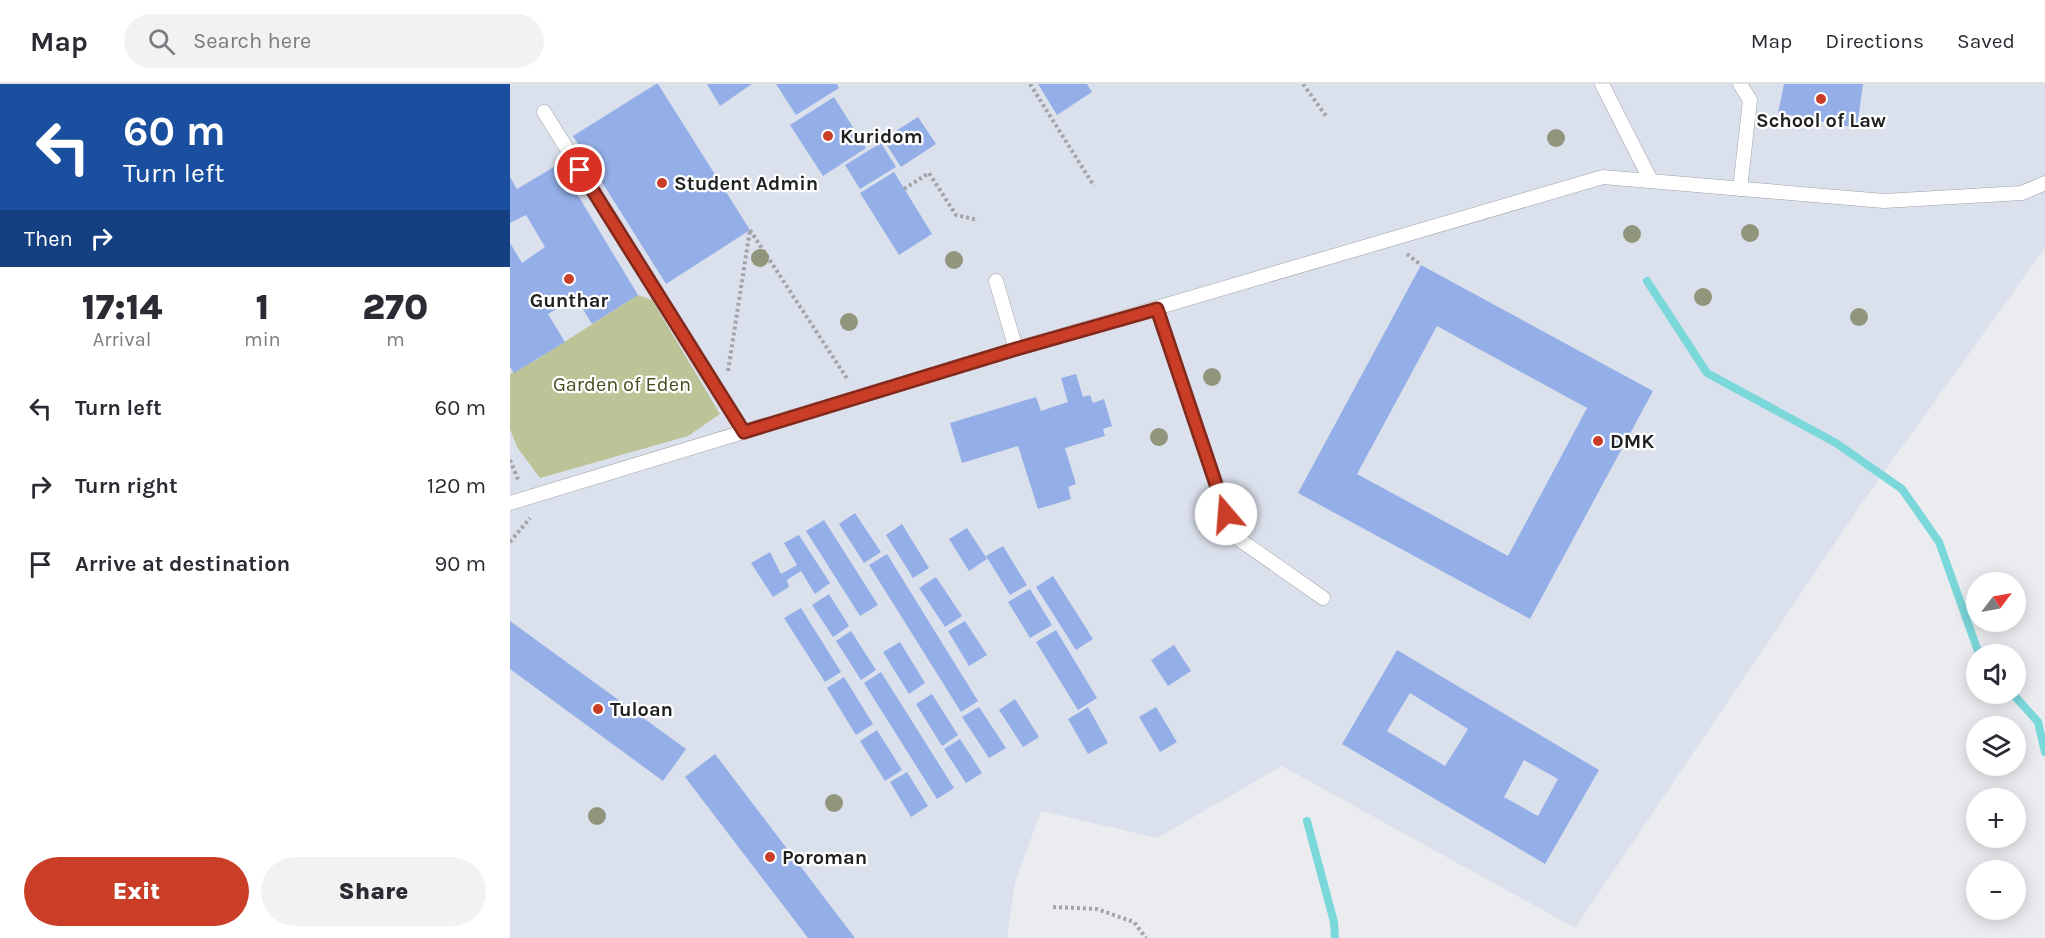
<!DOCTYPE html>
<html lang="en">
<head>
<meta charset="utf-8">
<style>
	body { margin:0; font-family:Karla,sans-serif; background:#f2f2f3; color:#2b2b33; height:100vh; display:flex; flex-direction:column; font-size:22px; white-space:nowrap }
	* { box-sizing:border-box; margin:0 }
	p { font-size:20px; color:#7c7c81 }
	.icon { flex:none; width:33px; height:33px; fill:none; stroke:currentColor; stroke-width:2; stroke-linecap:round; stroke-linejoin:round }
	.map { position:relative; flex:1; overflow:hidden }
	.details { display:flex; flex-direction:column; background:#fff; width:510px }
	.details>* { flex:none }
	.guide { background:#1a4fa0; color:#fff; overflow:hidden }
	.needle { width:39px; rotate:58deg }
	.fabs { position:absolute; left:1456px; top:488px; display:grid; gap:12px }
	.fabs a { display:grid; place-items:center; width:60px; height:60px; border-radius:50%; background:#fff; box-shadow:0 3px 15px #0003; font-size:30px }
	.pin { position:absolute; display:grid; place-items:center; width:51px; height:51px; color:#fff; margin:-26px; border:3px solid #fff; border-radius:50%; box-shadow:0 2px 6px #0007 }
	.me { position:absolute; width:66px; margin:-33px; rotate:342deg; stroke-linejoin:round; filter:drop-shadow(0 0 4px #0008) }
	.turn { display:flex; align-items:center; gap:21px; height:126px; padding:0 24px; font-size:27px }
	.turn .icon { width:78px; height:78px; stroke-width:2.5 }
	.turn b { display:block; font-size:42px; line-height:51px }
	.then { display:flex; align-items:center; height:57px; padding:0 24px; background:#0003; gap:12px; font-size:22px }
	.eta { display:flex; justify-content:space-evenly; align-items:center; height:102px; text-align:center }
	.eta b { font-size:36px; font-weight:800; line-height:42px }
	.action { display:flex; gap:12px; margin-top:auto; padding:12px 24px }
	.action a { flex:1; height:69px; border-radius:36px; background:#ca3e28; color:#fff; font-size:24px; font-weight:800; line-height:69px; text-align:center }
	.action a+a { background:#f2f2f3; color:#2b2b33 }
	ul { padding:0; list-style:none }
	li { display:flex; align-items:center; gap:18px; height:78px; padding:0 24px }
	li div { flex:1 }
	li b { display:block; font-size:22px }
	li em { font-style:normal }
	header { display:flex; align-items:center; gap:36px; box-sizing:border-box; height:84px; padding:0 30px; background:#fff; border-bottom:2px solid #e1e1e2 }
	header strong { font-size:28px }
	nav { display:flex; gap:33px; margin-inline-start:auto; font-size:21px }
	.search { width:420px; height:54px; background:#f2f2f3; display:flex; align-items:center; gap:15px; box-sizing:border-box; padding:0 21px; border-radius:33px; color:#7c7c81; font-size:22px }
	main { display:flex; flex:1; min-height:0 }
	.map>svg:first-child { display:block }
</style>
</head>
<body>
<header>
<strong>Map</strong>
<div class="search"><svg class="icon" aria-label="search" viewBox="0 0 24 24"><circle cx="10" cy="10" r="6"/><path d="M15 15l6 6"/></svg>Search here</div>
<nav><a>Map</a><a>Directions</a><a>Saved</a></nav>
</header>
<main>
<section class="details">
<div class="guide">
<div class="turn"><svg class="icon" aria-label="left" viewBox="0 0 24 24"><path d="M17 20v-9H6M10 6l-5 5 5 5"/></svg><div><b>60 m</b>Turn left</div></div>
<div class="then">Then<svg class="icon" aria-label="right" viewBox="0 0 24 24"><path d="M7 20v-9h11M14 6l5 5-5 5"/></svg></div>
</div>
<div class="eta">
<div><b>17:14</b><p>Arrival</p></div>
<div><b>1</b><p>min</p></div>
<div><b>270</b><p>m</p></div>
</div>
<ul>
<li><svg class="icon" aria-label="left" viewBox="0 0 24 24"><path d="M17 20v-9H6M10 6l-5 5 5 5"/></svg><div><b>Turn left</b></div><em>60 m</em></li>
<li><svg class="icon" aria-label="right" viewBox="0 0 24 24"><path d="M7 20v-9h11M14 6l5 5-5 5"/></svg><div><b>Turn right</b></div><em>120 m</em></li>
<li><svg class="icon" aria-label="arrive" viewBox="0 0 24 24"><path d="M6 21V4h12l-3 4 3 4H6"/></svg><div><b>Arrive at destination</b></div><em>90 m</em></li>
</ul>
<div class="action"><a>Exit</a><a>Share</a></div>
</section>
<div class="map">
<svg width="1535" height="854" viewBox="0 0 1535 854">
	<rect width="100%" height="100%" fill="#eaecf0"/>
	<path fill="#dbe1ec" d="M0,0H1535V164L1354,416L1065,844L772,682L647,754L531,727L505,799L497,854H0Z"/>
	<path fill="#bcc397" d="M128,211L142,216L210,330L178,352L30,394L7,363L0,345V290L26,276Z"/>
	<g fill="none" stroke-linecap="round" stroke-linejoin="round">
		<g stroke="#7ad7da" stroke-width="8">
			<path d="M1137,197L1197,289L1326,359L1392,405L1429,458L1469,570"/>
			<path d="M1502,609L1528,638L1535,668"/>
			<path d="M797,737L824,838L825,854"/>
		</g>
	</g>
	<g fill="#94afe8" fill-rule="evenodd">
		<path d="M146,0H148L240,146L156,200L63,52Z"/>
		<path d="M197,0H242L210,22Z"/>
		<path d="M266,0H327L329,4L286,31Z"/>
		<path d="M528,0H577L582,8L547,31Z"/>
		<path d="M1274,0H1353L1347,44L1268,29Z"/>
		<path d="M324,13L356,64L313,92L280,41Z"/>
		<path d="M408,33L426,60L391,83L373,55Z"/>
		<path d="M371,59L386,83L350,105L335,81Z"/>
		<path d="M49,80L128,211L82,240L66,214L38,230L55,258L4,289L0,283V159L12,179L35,163L16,131L0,139V93L7,105Z"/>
		<path d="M384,88L422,150L389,171L350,109Z"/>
		<path d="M911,181L1143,307L1020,535L788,409ZM927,242L1077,324L998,472L847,390Z"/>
		<path d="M566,290L573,313L580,311L583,319L594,315L602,342L593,345L595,352L555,364L566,400L558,403L561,415L528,425L508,362L452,379L440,339L526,313L531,327L558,318L551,294Z"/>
		<path d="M345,429L371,468L354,479L329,440Z"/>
		<path d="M314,436L368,521L350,532L296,447Z"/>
		<path d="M392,440L419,484L403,494L376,451Z"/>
		<path d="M457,444L477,475L459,487L439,455Z"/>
		<path d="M289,451L320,499L305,510L291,487L277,496L279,503L263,513L241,479L260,468L271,490L287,481L274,459Z"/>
		<path d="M493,462L517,501L500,511L476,472Z"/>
		<path d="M377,470L468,617L451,628L359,481Z"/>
		<path d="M543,492L583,555L566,566L526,503Z"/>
		<path d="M426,493L452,532L435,543L409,504Z"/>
		<path d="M520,505L542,541L520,554L498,518Z"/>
		<path d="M319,510L339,542L323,553L302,521Z"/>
		<path d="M291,524L331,588L315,598L274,534Z"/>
		<path d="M0,537L176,665L153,697L0,585Z"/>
		<path d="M455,537L477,571L459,582L438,547Z"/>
		<path d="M546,546L587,614L568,626L526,558Z"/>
		<path d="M341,547L366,586L351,596L326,557Z"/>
		<path d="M390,558L415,599L399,610L373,568Z"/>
		<path d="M664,561L681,587L658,602L641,576Z"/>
		<path d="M887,566L1089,686L1035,780L832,660ZM900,609L958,645L935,682L877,647ZM1014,676L1048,695L1028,732L994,713Z"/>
		<path d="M371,588L444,704L427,715L354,599Z"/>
		<path d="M334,593L363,640L346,651L317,604Z"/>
		<path d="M422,610L448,651L432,662L406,620Z"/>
		<path d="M505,615L529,653L513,663L489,626Z"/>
		<path d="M469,623L496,664L479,674L452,633Z"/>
		<path d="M578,623L598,659L578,670L558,635Z"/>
		<path d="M646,623L667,658L650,668L629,633Z"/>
		<path d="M367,646L392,686L375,697L350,657Z"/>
		<path d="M450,655L472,689L456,699L434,665Z"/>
		<path d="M205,670L345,854H298L175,693Z"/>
		<path d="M397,688L418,722L401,733L380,698Z"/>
	</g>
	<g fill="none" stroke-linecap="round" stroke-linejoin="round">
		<defs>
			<g id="lane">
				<path d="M1092,0L1141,97"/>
				<path d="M1230,0L1240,16L1230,105"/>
				<path d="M34,28L234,348"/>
				<path d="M486,197L506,265"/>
				<path d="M647,225L723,451L813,514"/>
				<path d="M0,419L506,265L1093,93L1374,117L1512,109L1535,99"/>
			</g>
		</defs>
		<use href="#lane" stroke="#a0a2a6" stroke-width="15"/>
		<g stroke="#a2a4a7" stroke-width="4" stroke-dasharray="3 3" stroke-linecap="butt">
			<path d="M520,0L584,102"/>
			<path d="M793,0L816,32"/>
			<path d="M394,105L419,89L446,131L468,136"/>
			<path d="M240,146L338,296"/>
			<path d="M897,170L911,181"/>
			<path d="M218,287L240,146"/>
			<path d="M0,376L9,398"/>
			<path d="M0,458L20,434"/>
			<path d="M543,823L587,825L624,838L636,854"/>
		</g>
		<use href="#lane" stroke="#fff" stroke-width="14"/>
	</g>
	<g fill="#90957c">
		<circle cx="1046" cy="54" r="9"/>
		<circle cx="1240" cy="149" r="9"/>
		<circle cx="1122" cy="150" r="9"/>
		<circle cx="250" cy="174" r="9"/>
		<circle cx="444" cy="176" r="9"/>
		<circle cx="1193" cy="213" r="9"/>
		<circle cx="1349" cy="233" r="9"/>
		<circle cx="339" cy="238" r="9"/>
		<circle cx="702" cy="293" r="9"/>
		<circle cx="649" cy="353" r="9"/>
		<circle cx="324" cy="719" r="9"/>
		<circle cx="87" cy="732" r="9"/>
	</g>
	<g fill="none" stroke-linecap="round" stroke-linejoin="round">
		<defs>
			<path id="route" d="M70,86L234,348L506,265L647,225L716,430"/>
		</defs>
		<use href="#route" stroke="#83281a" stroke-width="15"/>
		<use href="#route" stroke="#ca3e28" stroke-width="10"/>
	</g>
	<g fill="#ca3e28" stroke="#fff" stroke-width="2">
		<circle cx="1311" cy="15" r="6"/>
		<circle cx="318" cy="52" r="6"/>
		<circle cx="152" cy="99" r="6"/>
		<circle cx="59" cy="195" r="6"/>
		<circle cx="1088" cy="357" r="6"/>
		<circle cx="88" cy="625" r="6"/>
		<circle cx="260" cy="773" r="6"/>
	</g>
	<g text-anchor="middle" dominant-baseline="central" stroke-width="4.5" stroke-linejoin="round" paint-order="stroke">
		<g font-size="20" font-weight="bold" fill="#1f2022" stroke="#fff" text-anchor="start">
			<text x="1311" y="36" text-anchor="middle">School of Law</text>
			<text x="330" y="52">Kuridom</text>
			<text x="164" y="99">Student Admin</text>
			<text x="59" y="216" text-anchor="middle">Gunthar</text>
			<text x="1100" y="357">DMK</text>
			<text x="100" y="625">Tuloan</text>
			<text x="272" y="773">Poroman</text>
		</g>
		<g font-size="20" fill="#474e1d" stroke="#fff">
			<text x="112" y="300">Garden of Eden</text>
		</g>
	</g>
</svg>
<div class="fabs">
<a><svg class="needle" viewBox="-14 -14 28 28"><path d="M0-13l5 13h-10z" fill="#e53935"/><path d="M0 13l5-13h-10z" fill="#7c7c81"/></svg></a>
<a><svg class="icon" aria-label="sound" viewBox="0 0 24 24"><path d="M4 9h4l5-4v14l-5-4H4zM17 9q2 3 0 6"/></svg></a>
<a><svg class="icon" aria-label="layers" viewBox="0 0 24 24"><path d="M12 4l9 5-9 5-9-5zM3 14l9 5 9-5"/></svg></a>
<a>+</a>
<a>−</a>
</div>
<div class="pin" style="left:70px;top:86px;background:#d93025"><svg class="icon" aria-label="arrive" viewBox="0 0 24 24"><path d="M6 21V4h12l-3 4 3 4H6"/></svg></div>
<svg class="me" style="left:716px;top:430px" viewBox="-20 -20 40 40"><circle r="19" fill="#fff"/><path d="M0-13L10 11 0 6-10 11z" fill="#ca3e28"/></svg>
</div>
</main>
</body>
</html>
